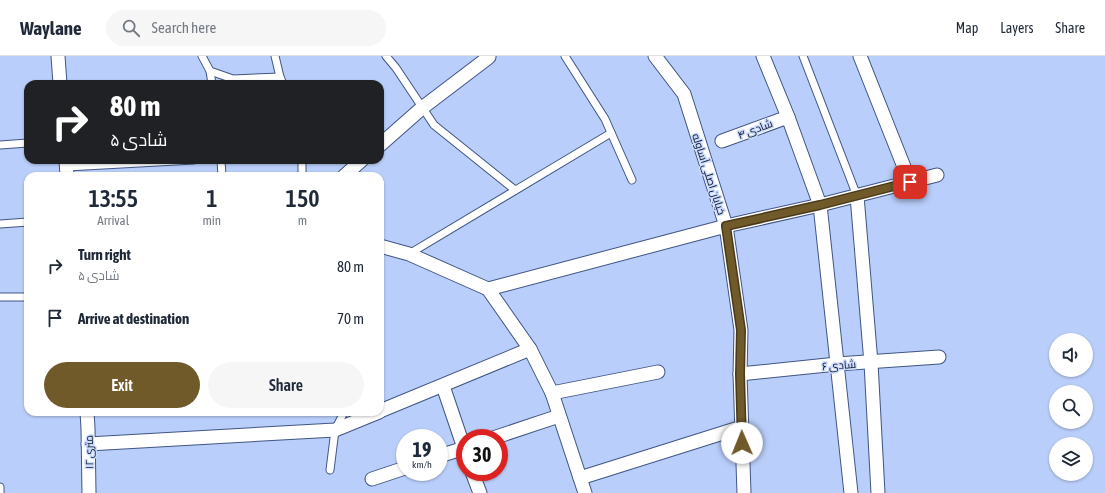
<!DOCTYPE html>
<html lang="en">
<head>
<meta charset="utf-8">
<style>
	body { margin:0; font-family:"Asap Condensed",Cairo,sans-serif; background:#f6f6f7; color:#1f2937; height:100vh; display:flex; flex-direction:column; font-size:15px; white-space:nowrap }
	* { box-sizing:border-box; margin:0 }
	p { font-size:13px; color:#747a83 }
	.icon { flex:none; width:22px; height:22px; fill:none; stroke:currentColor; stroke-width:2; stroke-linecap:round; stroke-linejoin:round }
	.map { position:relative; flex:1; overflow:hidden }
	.drawer { position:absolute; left:24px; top:116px; width:360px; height:244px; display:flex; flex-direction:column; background:#fff; border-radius:12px; box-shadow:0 1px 3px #0004 }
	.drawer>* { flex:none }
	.guide { position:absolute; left:24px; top:24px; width:360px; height:84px; border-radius:12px; box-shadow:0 1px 3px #0004; background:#202124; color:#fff; overflow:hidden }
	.controls { position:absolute; left:1049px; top:277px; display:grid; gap:8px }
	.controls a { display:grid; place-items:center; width:44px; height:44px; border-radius:50%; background:#fff; box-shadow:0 1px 3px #0004; font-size:20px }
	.speed { position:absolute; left:396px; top:373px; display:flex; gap:8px; font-size:20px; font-weight:700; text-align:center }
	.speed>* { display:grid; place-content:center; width:52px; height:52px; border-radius:50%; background:#fff; box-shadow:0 1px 3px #0004; line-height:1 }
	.speed small { font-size:10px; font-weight:400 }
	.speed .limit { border:6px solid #d22; background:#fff; color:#111 }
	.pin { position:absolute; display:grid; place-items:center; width:34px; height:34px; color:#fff; margin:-17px; border-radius:8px; box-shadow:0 2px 6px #0006 }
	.me { position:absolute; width:44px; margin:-22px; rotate:359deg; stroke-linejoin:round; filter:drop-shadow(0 0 3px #0008) }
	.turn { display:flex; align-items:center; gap:14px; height:84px; padding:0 20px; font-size:18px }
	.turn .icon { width:52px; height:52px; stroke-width:2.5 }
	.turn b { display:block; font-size:28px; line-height:34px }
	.eta { display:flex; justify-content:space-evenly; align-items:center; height:68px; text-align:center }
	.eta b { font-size:24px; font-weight:600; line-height:28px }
	.cta { display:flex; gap:8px; margin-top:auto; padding:8px 20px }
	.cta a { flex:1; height:46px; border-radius:24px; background:#705a2a; color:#fff; font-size:16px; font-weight:600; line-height:46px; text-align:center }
	.cta a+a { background:#f6f6f7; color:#1f2937 }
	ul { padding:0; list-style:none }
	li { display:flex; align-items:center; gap:12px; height:52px; padding:0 20px }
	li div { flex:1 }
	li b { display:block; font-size:15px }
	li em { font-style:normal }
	header { display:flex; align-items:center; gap:24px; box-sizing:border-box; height:56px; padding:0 20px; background:#fff; border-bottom:1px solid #e0e1e3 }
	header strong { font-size:19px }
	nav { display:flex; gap:22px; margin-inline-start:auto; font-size:14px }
	.search { width:280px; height:36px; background:#f6f6f7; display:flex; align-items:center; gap:10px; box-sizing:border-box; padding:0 14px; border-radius:22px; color:#747a83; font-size:15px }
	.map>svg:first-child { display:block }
</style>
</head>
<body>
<header>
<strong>Waylane</strong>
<div class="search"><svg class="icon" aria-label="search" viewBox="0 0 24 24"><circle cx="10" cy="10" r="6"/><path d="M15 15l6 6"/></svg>Search here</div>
<nav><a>Map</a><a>Layers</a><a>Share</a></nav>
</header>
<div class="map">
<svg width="1105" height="437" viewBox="0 0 1105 437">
	<rect width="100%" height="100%" fill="#b9cefa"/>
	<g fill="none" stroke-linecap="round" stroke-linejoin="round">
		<defs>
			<g id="lane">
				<path d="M202,0L210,15L233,23L280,21L283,28"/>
				<path d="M275,0L280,21"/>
				<path d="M386,0L396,12L434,69L515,134"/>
				<path d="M565,0L605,63L632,124"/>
				<path d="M803,0L857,140"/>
				<path d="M210,15L212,28"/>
				<path d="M0,89L28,87"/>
				<path d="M221,104L222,120"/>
				<path d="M302,104V120"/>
				<path d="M67,111L194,104"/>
				<path d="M0,168L28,166"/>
				<path d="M409,198L611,77"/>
				<path d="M0,241H28"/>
				<path d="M330,414L335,374L344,356"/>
				<path d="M0,431V437"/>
			</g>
			<g id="street">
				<path d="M58,0L60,28"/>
				<path d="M655,0L684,38L726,170L741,274L740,318L744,437"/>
				<path d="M763,0L788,61L820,149L851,437"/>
				<path d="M860,0L910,126"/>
				<path d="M722,85L788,61"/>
				<path d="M380,89L422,52L489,1"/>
				<path d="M66,104L67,120"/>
				<path d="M344,120L362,104"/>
				<path d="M857,140L871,307L878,437"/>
				<path d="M380,190L409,198L488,233L530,293L552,337L585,437"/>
				<path d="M488,233L726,170L820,149L937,119"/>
				<path d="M740,318L837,308L939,301"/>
				<path d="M443,330L465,395"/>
				<path d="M552,337L658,316"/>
				<path d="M380,355L530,293"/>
				<path d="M87,356L88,372L89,437"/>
				<path d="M493,382L559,360"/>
				<path d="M88,388L335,374L379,356"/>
				<path d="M439,400L465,392"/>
				<path d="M472,416L480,437"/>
				<path d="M580,422L742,371"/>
				<path d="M372,423L405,412"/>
			</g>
		</defs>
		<use href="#lane" stroke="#405584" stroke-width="9"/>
		<use href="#street" stroke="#405584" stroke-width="15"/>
		<use href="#lane" stroke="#fff" stroke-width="7"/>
		<use href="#street" stroke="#fff" stroke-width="13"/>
	</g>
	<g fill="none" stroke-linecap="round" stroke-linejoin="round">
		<defs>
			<path id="route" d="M742,387L740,318L741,274L726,170L820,149L910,126"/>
		</defs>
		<use href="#route" stroke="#493a1b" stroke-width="10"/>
		<use href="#route" stroke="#705a2a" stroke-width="7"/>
	</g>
	<g text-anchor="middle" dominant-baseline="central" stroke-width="3" stroke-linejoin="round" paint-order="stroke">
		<g font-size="11" fill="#0e172a" stroke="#cbdbfd">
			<text transform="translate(755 73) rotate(-21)">شادی ۴</text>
			<text transform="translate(709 118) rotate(72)">خیابان اصلی آساوله</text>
			<text transform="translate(839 309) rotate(-4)">شادی ۶</text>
			<text transform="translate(89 396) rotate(-91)">۱۲ متری</text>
		</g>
	</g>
</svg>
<div class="controls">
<a><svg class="icon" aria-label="sound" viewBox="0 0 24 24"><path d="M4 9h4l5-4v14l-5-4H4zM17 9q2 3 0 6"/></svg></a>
<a><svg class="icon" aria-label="search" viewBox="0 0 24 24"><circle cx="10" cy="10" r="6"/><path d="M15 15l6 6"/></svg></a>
<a><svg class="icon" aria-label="layers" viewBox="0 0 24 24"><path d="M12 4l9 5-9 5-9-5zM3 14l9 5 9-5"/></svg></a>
</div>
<div class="speed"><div>19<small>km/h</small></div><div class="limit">30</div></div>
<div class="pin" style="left:910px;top:126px;background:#d93025"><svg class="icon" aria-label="arrive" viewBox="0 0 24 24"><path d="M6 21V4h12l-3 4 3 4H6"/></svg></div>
<svg class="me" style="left:742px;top:387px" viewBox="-20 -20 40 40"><circle r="19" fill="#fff"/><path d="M0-13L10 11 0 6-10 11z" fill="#705a2a"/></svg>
<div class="guide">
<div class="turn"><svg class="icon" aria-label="right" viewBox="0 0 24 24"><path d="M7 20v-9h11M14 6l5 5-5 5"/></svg><div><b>80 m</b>شادی ۵</div></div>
</div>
<section class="drawer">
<div class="eta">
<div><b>13:55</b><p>Arrival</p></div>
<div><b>1</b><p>min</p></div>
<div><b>150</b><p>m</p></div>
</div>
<ul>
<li><svg class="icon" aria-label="right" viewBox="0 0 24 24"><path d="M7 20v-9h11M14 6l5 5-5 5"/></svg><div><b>Turn right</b><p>شادی ۵</p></div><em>80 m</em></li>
<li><svg class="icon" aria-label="arrive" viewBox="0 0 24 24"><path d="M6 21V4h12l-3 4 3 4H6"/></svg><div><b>Arrive at destination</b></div><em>70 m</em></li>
</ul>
<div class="cta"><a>Exit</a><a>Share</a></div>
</section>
</div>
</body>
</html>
